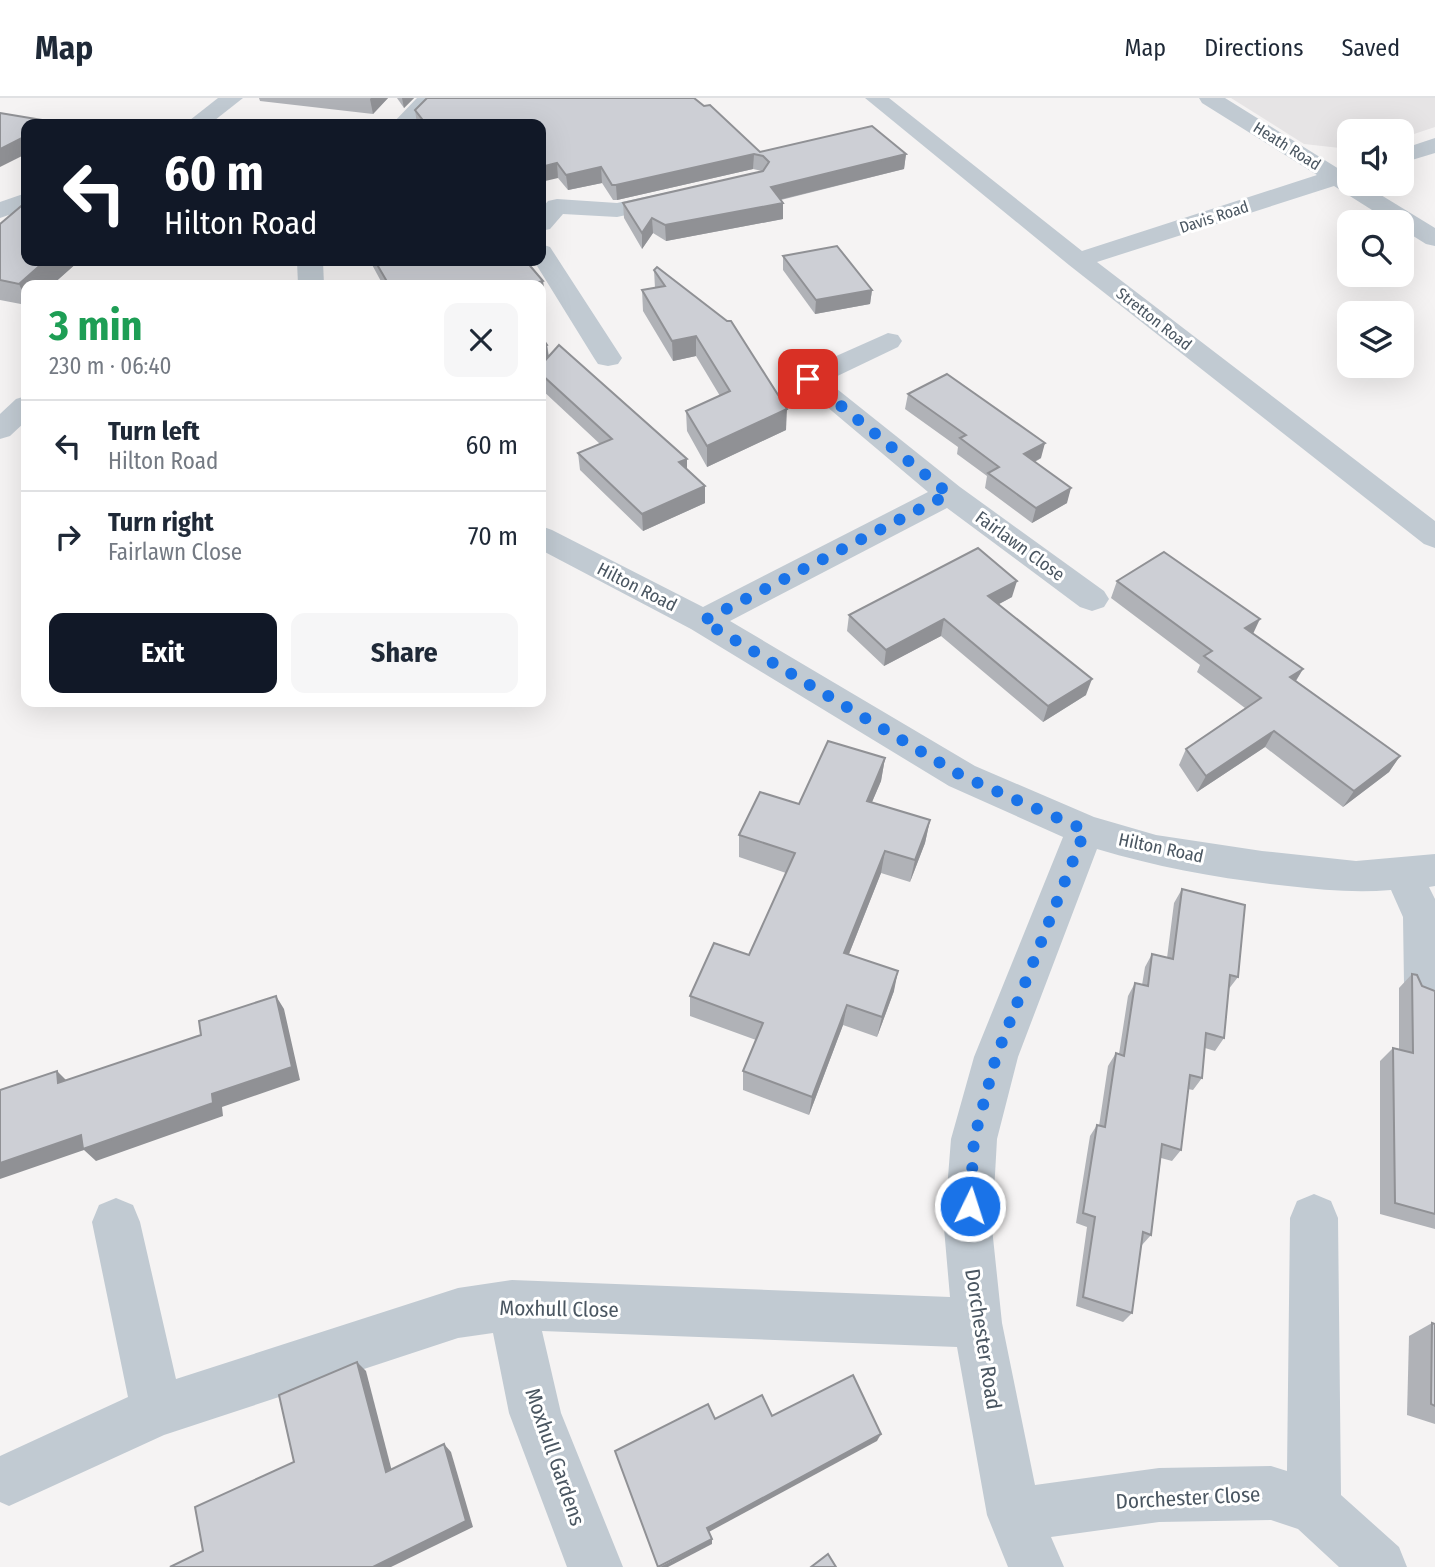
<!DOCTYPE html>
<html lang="en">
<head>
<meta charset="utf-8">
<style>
	body { margin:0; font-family:"Fira Sans Condensed",sans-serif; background:#f6f6f7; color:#1f2937; height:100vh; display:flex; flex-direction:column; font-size:26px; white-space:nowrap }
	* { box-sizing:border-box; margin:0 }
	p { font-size:23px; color:#747a83 }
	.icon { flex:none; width:38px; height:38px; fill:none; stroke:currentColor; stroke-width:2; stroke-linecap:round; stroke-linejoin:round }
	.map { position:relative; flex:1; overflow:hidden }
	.panel { position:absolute; left:21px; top:182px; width:525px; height:427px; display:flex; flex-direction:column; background:#fff; border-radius:14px; box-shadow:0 7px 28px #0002 }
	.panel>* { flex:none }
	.top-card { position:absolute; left:21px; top:21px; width:525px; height:147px; border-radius:14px; box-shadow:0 7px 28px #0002; background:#111827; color:#fff; overflow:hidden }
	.controls { position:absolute; left:1337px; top:21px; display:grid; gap:14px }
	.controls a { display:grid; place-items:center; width:77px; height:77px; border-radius:14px; background:#fff; box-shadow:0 7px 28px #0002; font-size:35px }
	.pin { position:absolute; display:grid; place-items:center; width:60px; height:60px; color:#fff; margin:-30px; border-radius:14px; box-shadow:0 4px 10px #0006 }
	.me { position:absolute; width:77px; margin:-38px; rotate:4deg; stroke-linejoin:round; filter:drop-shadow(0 0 5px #0008) }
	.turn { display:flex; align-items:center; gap:24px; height:147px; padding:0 28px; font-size:32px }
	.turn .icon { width:91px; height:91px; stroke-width:2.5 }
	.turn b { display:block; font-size:49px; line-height:60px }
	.round { display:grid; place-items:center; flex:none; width:74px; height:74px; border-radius:14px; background:#f6f6f7 }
	.summary { display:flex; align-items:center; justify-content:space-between; height:119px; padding:0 28px }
	h1 { font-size:42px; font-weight:700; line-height:52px; color:#1e9e55 }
	.action { display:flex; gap:14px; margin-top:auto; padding:14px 28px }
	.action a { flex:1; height:80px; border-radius:14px; background:#111827; color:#fff; font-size:28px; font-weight:700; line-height:80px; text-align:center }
	.action a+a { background:#f6f6f7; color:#1f2937 }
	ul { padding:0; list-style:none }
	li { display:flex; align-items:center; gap:21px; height:91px; padding:0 28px; border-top:2px solid #e0e1e3 }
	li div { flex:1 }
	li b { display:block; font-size:26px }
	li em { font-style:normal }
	header { display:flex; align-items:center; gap:42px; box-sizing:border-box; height:98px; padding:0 35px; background:#fff; border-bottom:2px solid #e0e1e3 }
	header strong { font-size:33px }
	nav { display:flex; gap:38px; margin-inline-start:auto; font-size:24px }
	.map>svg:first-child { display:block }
</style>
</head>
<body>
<header>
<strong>Map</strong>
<nav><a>Map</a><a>Directions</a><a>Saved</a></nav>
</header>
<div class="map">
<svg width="1435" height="1469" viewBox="0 0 1435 1469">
	<rect width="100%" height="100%" fill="#f5f3f3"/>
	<path fill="#e6e4e5" d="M1231,0H1435V29L1402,40V33H1349V51L1304,46Z"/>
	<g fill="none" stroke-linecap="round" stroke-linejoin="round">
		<g fill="#c1cad2" fill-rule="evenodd">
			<path d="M218,0H243L210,26H185Z"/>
			<path d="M417,0H441L415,26H392Z"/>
			<path d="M865,0H889L1082,153L1317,77L1202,5L1199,0H1225L1339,71L1349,68V86H1363L1435,130V148L1426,146L1402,131V124H1391L1334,88L1097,164L1435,423V450L1424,446L1069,167Z"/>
			<path d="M1364,21L1372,23L1383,33H1356L1353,28L1356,23Z"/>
			<path d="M1435,40V55L1402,65V51Z"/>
			<path d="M673,93L681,95L685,100L681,105L617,119L563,116L550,131L541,133V111L548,103L557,101L617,105Z"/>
			<path d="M26,95V111L0,120V104Z"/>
			<path d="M541,146L550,149L622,260L618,266L608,268L598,266L594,260L534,163H541Z"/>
			<path d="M297,163H323L324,187H298Z"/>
			<path d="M888,235L898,237L902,243L898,249L827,283L960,389L1104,493L1109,501L1104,509L1092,513L1080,509L947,410L730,523L975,668L1094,719L1156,737L1262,753L1356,763L1435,756V788L1429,789L1435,801V901L1425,905L1410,899L1404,886L1403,819L1391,792C1356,795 1323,792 1288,788C1223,781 1160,770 1097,751L1018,959L997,1041L992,1130L1002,1225L1035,1387L1159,1370L1271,1368L1287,1373L1290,1120L1297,1103L1314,1096L1331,1103L1338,1120L1341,1397L1399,1449L1407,1469H1339L1298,1431L1271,1422L1159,1424L1051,1439L1064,1469H1008L987,1417L957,1249L542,1233L561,1315L623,1469H567L509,1315L493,1235L458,1240L164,1337L9,1408L0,1404V1358L128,1299L92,1124L99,1107L116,1100L133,1107L140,1124L176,1281L458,1190L512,1182L950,1199L944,1130L951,1041L974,959L1063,739L949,688L691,531L541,452V428L552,432L703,509L928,394L794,281L798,275Z"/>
			<path d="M26,298V323L10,338L0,341V316L16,301Z"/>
		</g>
	</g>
	<g fill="#b0b2b7">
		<path d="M259,0H388L373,16L260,3Z"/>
		<path d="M397,0H414L404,10Z"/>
		<path d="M704,8L760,54L906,56L904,71L781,102L783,105V121L666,143L653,135L642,151L624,120L623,105L762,73L753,71L617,102H613L602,85L568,92L558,80L541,26H417L415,12Z"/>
		<path d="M0,126L79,163L52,187H26V207L0,202Z"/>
		<path d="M783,158L872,192L870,206L815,216L783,172Z"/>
		<path d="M370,163H527L543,183L545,199L541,200V187H383Z"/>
		<path d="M654,172L786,332L707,369L687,333L686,313L720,298L696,258L673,263L643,213L642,192L655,190Z"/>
		<path d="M541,238L547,247L549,258L687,361V371L705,388V405L643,433L580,372L578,355L600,346L541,291V267L543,265H541Z"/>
		<path d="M908,296L1041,360L1035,364L1067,405L1032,425L985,390L987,378L957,356L958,349L905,311Z"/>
		<path d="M1117,483L1253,536L1303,571L1296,583L1400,658L1389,674L1343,709L1265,649L1197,694L1179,667L1186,651L1245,610L1197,574L1200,567L1111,500Z"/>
		<path d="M1012,499L999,506L1086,597L1043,624L941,538L884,568L847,533L849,517Z"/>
		<path d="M885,660L881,683L872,704L930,722L925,745L910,784L881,775L849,856L894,893L877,939L843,927L809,1017L743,992V973L756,942L690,918V898L749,857L786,775L739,759V737Z"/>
		<path d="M1182,791L1238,879L1228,892L1224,940L1215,953L1205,950L1202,980L1193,992L1188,991L1181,1052L1172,1063L1161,1060L1151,1137L1142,1147L1141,1146L1132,1215L1123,1224L1076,1208L1087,1129L1076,1125L1090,1038L1097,1027L1099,1028L1108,968L1116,955L1119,956L1128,898L1135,885L1142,887L1145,869L1152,856L1167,860L1174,805Z"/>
		<path d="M1412,876L1422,888L1435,893V1131L1380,1116V963L1393,950L1399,951V890Z"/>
		<path d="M1432,1225L1435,1226V1326L1407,1317L1409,1238Z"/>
	</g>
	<g fill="#909195">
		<path d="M371,0H388L373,16L370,1Z"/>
		<path d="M402,0H414L404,10Z"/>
		<path d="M26,38V56L0,69V51Z"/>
		<path d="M754,56L753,71L617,102L616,87Z"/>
		<path d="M906,56L904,71L770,104L771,89Z"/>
		<path d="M557,65L558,80L541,84V69Z"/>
		<path d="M601,69L602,85L568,92L566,77Z"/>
		<path d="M783,105V121L666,143L665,127Z"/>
		<path d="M652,120L653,135L642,151V135Z"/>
		<path d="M45,163H79L52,187H26V201L19,186Z"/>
		<path d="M543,183L545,199L541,200V187H528Z"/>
		<path d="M872,192L870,206L815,216L816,202Z"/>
		<path d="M696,238V258L673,263L672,243Z"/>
		<path d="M547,247L549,263L541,265V249Z"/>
		<path d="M787,311L786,332L707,369V348Z"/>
		<path d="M1045,345L1041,360L1020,371L1024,356Z"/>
		<path d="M687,361V378L679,364Z"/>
		<path d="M705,388V405L643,433L642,416Z"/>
		<path d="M1071,390L1067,405L1032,425L1036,410Z"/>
		<path d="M1017,483L1012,499L984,514L988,498Z"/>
		<path d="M944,521L941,538L884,568L886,552Z"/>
		<path d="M1260,521L1252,538L1245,530Z"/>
		<path d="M1303,571L1293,587L1290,579Z"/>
		<path d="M1092,581L1086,597L1043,624L1048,608Z"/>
		<path d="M1274,633L1265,649L1197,694L1206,678Z"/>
		<path d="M1400,658L1389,674L1343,709L1354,693Z"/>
		<path d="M885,660L881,683L863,725L867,703Z"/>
		<path d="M930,722L925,745L910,784L915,762Z"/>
		<path d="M885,753L881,775L841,876L844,855Z"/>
		<path d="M898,873L894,893L877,939L882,919Z"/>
		<path d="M276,898L284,911L300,982L222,1009L223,1018L96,1063L84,1052L0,1081V1065L81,1037Z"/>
		<path d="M847,907L843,927L809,1017L812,999Z"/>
		<path d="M57,973L70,986L58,985Z"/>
		<path d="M357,1264L366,1273L394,1381L386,1374Z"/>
		<path d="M881,1336L877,1343L707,1435V1430Z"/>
		<path d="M444,1346L451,1354L473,1429L391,1469H373Z"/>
		<path d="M712,1441V1446L668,1469H660Z"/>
	</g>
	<g fill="#cdcfd5" stroke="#909195" stroke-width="2">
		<path d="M427,0H694L704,8L710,7L760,54L872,28L906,56L771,89L783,105L665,127L652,120L642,135L623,105L763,73L769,64L763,58L754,56L616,87H612L601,69L566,77L557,65L541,69V26H426L415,12Z"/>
		<path d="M0,15L54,24L50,26H26V38L0,51Z"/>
		<path d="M26,104V163H45L19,186L0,182V126Z"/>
		<path d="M837,148L872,192L816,202L783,158Z"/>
		<path d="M375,163H526L543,183L528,187H389Z"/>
		<path d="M657,169L727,223H731L787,311L707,348L686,313L730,293L696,238L672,243L642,192L665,188L654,172Z"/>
		<path d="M541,238L547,247L541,249Z"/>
		<path d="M559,247L687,361L679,364L705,388L642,416L578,355L612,341L541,276V267Z"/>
		<path d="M947,276L1045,345L1024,356L1071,390L1036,410L988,375L999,369L960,340L966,337L908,296Z"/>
		<path d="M978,450L1017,483L988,498L1092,581L1048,608L944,521L886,552L849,517Z"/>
		<path d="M1164,454L1260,521L1245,530L1303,571L1290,579L1400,658L1354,693L1274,633L1206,678L1186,651L1261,600L1204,558L1212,553L1117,483Z"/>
		<path d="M828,643L885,660L867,703L930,722L915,762L885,753L844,855L898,873L882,919L847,907L812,999L743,973L763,925L690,898L714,845L749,857L795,755L739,737L760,694L799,706Z"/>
		<path d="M1182,791L1245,807L1238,879L1230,877L1224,940L1206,935L1202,980L1190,977L1181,1052L1162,1046L1151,1137L1143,1134L1132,1215L1083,1199L1095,1119L1083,1115L1097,1027L1105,1029L1116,955L1124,958L1135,885L1148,888L1152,856L1173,861Z"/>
		<path d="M1412,876L1417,877L1422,888L1435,893V1116L1395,1105L1393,950L1413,955Z"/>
		<path d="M276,898L292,969L212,996L213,1005L83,1051L81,1037L0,1065V992L57,973L58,985L201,937L199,923Z"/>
		<path d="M1432,1225L1435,1226V1308L1431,1306Z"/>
		<path d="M357,1264L386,1374L444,1346L466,1423L373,1469H170L203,1453L195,1409L294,1364L279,1297Z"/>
		<path d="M853,1277L881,1336L707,1430L712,1441L658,1469L615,1353L708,1306L715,1321L762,1297L772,1318Z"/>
		<path d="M828,1456L836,1469H811Z"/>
	</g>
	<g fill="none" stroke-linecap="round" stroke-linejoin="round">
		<path stroke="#1a73e8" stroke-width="12" stroke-dasharray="0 21.6" d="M808,281L949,396L703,523L962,678L1085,732L996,959L974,1041L970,1108"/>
	</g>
	<g text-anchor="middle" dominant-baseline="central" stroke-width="6" stroke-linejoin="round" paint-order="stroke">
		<g font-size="16" fill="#4a5661" stroke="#fff">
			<text transform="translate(1287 48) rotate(32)">Heath Road</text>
			<text transform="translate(1214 119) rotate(-18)">Davis Road</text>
			<text transform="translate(1154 221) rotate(38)">Stretton Road</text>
		</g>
		<g font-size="18" fill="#4a5661" stroke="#fff">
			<text transform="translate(1020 448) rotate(36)">Fairlawn Close</text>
			<text transform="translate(637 489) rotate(27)">Hilton Road</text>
			<text transform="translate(1161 750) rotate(12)">Hilton Road</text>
		</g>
		<g font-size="21" fill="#4a5661" stroke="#fff">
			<text transform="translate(559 1211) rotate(1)">Moxhull Close</text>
			<text transform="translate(983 1241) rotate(81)">Dorchester Road</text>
			<text transform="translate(555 1359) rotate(71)">Moxhull Gardens</text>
			<text transform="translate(1188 1400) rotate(-3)">Dorchester Close</text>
		</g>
	</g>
</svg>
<div class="controls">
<a><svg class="icon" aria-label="sound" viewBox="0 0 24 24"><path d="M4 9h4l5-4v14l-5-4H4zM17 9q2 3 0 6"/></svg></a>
<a><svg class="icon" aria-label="search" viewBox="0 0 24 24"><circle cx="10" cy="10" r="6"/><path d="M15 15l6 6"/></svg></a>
<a><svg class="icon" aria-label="layers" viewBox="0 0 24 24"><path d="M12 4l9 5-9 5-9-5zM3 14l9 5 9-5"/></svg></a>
</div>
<div class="pin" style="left:808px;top:281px;background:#d93025"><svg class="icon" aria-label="arrive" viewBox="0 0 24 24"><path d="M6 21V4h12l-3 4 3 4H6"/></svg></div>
<svg class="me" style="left:970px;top:1108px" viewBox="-20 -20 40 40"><circle r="17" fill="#1a73e8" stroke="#fff" stroke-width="3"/><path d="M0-11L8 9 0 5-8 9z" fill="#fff"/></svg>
<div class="top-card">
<div class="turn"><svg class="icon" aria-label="left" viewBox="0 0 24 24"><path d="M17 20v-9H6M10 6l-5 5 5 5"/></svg><div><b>60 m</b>Hilton Road</div></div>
</div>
<section class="panel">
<div class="summary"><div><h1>3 min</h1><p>230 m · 06:40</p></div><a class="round"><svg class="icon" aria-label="close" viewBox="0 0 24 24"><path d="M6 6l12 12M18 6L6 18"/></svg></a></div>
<ul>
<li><svg class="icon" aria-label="left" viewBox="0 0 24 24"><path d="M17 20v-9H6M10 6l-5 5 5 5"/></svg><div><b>Turn left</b><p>Hilton Road</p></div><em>60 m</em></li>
<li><svg class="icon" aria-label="right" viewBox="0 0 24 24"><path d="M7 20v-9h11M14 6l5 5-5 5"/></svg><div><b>Turn right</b><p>Fairlawn Close</p></div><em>70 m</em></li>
</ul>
<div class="action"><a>Exit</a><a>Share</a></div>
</section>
</div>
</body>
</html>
